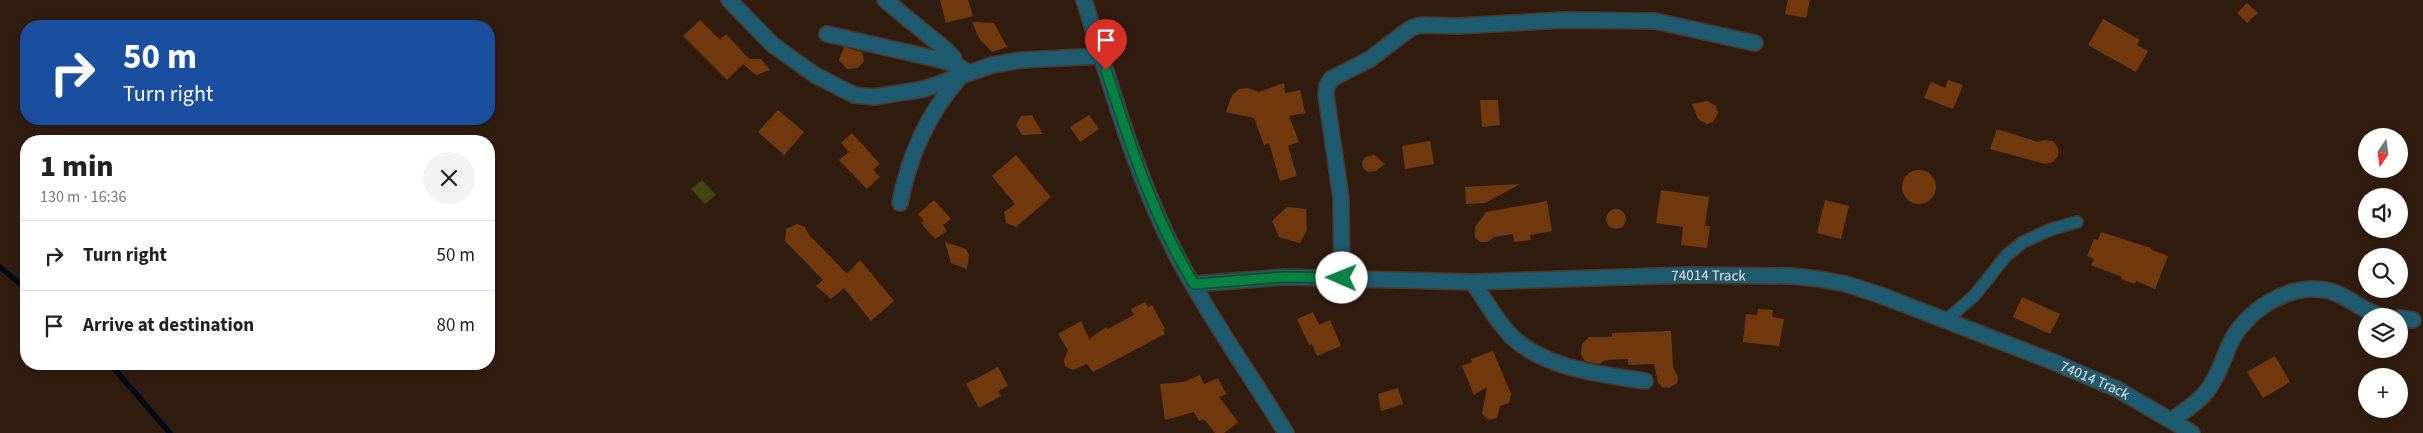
<!DOCTYPE html>
<html lang="en">
<head>
<meta charset="utf-8">
<style>
	body { margin:0; font-family:"Source Sans 3",sans-serif; background:#f2f2f2; color:#222; height:100vh; display:flex; flex-direction:column; font-size:19px; white-space:nowrap }
	* { box-sizing:border-box; margin:0 }
	p { font-size:16px; color:#767676 }
	.icon { flex:none; width:28px; height:28px; fill:none; stroke:currentColor; stroke-width:2; stroke-linecap:round; stroke-linejoin:round }
	.map { position:relative; flex:1; overflow:hidden }
	.details { position:absolute; left:20px; top:135px; width:475px; height:235px; display:flex; flex-direction:column; background:#fff; border-radius:20px; box-shadow:0 2px 8px #0003 }
	.details>* { flex:none }
	.banner { position:absolute; left:20px; top:20px; width:475px; height:105px; border-radius:20px; box-shadow:0 2px 8px #0003; background:#1a4fa0; color:#fff; overflow:hidden }
	.needle { width:32px; rotate:193deg }
	.controls { position:absolute; left:2358px; top:128px; display:grid; gap:10px }
	.controls a { display:grid; place-items:center; width:50px; height:50px; border-radius:50%; background:#fff; box-shadow:0 2px 8px #0003; font-size:25px }
	.pin { position:absolute; display:grid; place-items:center; width:42px; height:42px; color:#fff; margin:-51px -21px; border-radius:50% 50% 50% 0; rotate:-45deg; box-shadow:0 0 5px #0007 }
	.pin .icon { rotate:45deg }
	.me { position:absolute; width:55px; margin:-28px; rotate:271deg; stroke-linejoin:round; filter:drop-shadow(0 0 4px #0008) }
	.turn { display:flex; align-items:center; gap:18px; height:105px; padding:0 20px; font-size:22px }
	.turn .icon { width:65px; height:65px; stroke-width:2.5 }
	.turn b { display:block; font-size:35px; line-height:42px }
	.round { display:grid; place-items:center; flex:none; width:52px; height:52px; border-radius:26px; background:#f2f2f2 }
	.overview { display:flex; align-items:center; justify-content:space-between; height:85px; padding:0 20px }
	h1 { font-size:30px; font-weight:800; line-height:38px }
	ul { padding:0; list-style:none }
	li { display:flex; align-items:center; gap:15px; height:70px; padding:0 20px; border-top:1px solid #e0e0e0 }
	li div { flex:1 }
	li b { display:block; font-size:19px }
	li em { font-style:normal }
	.map>svg:first-child { display:block }
</style>
</head>
<body>
<div class="map">
<svg width="2423" height="433" viewBox="0 0 2423 433">
	<rect width="100%" height="100%" fill="#311d10"/>
	<path fill="#43460f" d="M702,180L716,195L705,204L691,189Z"/>
	<g fill="none" stroke-linecap="round" stroke-linejoin="round">
		<g stroke="#000a16" stroke-width="5.5">
			<path d="M0,267L26,289"/>
			<path d="M110,364L170,433"/>
		</g>
	</g>
	<g fill="#73390e">
		<path d="M940,0H968L973,16L946,23Z"/>
		<path d="M1788,0H1810L1806,18L1785,14Z"/>
		<path d="M2247,3L2258,13L2247,23L2237,13Z"/>
		<path d="M2103,19L2140,40L2137,45L2148,51L2136,72L2088,45Z"/>
		<path d="M700,20L720,40L726,34L749,59H761L770,70L756,75L743,64L727,80L683,36Z"/>
		<path d="M972,22L994,23L1007,47L992,52L979,38Z"/>
		<path d="M844,47L862,52L864,61L858,68L847,69L839,60Z"/>
		<path d="M1948,80L1963,85L1953,109L1924,98L1931,82L1945,88Z"/>
		<path d="M1284,83L1285,93L1300,90L1305,113L1289,116L1299,142L1288,146L1297,176L1280,181L1269,143L1264,145L1254,118L1226,112L1232,95L1239,89L1248,88L1259,92Z"/>
		<path d="M1480,100H1498L1500,125L1482,127Z"/>
		<path d="M1707,101L1716,106L1718,113L1713,122L1707,124L1698,119L1692,104Z"/>
		<path d="M778,110L804,132L784,155L758,132Z"/>
		<path d="M1032,115L1043,134L1022,135L1016,125L1021,116Z"/>
		<path d="M1089,115L1099,129L1080,142L1070,127Z"/>
		<path d="M1997,129L2038,142L2045,140L2053,141L2058,148V156L2053,162L2045,164L1990,149Z"/>
		<path d="M852,133L880,164L873,170L880,177L867,189L839,160L849,152L841,143Z"/>
		<path d="M1430,141L1434,164L1405,169L1402,146Z"/>
		<path d="M1016,155L1051,197L1016,227L1006,223L1004,212L1015,204L992,176Z"/>
		<path d="M1374,155L1385,164L1376,171L1368,172L1363,168L1362,162L1365,157Z"/>
		<circle cx="1919" cy="187" r="17"/>
		<path d="M1520,184L1485,203L1466,204L1465,187Z"/>
		<path d="M1661,190L1709,197L1705,226H1710L1707,248L1681,245L1683,227L1656,223Z"/>
		<path d="M934,200L951,219L943,225L947,231L935,239L921,223L924,221L918,214Z"/>
		<path d="M1825,200L1849,206L1841,239L1817,233Z"/>
		<path d="M1547,201L1552,231L1530,235L1531,240L1514,242L1513,234L1494,237L1487,242H1480L1475,237V227L1486,212Z"/>
		<path d="M1287,207L1306,209L1307,230L1300,243L1279,237L1272,221Z"/>
		<circle cx="1616" cy="219" r="10"/>
		<path d="M797,224L805,227L809,235L847,274L860,260L894,301L871,321L844,288L831,299L816,286L823,280L785,241L786,229Z"/>
		<path d="M2101,232L2151,248L2150,249L2168,256L2155,289L2136,281L2135,284L2121,279L2122,277L2091,265L2094,259L2087,256L2094,239L2098,240Z"/>
		<path d="M945,242L966,249L969,255L967,269L951,263Z"/>
		<path d="M2022,297L2060,314L2050,334L2013,317Z"/>
		<path d="M1145,302L1148,307L1152,305L1165,329L1163,330L1165,334L1093,372L1087,364L1073,370L1065,366L1064,360L1068,350L1058,334L1081,321L1089,339L1106,327L1108,329L1134,315L1131,309Z"/>
		<path d="M1758,309L1773,310L1772,317L1784,319L1779,346L1743,342L1746,314L1757,315Z"/>
		<path d="M1313,312L1319,325L1330,320L1341,346L1317,356L1312,344L1309,345L1297,319Z"/>
		<path d="M1671,331L1673,367L1678,377L1677,383L1669,388L1662,387L1658,382L1654,364L1628,365V359L1606,360L1599,364L1585,361L1581,355L1582,344L1589,337H1612V333Z"/>
		<path d="M1493,351L1511,394L1509,403L1500,406L1497,418L1489,420L1482,414L1487,387L1474,395L1462,366L1472,362L1471,359Z"/>
		<path d="M2275,356L2290,382L2263,398L2247,372Z"/>
		<path d="M998,367L1008,386L998,391L1001,396L979,408L966,384Z"/>
		<path d="M1200,375L1204,384L1218,378L1226,394L1219,397L1238,422L1224,433H1215L1204,419L1199,421L1194,412L1165,420L1160,384L1184,382Z"/>
		<path d="M1398,388L1403,404L1381,411L1378,394Z"/>
	</g>
	<g fill="none" stroke-linecap="round" stroke-linejoin="round">
		<defs>
			<path id="service" d="M1946,320L1974,296L2006,256L2023,242L2052,229L2077,222"/>
			<g id="minor">
				<path d="M729,0L773,45L815,75L854,95L874,97L924,89L992,65L1022,60L1101,56"/>
				<path d="M885,0L946,50L953,57L955,64"/>
				<path d="M827,34L941,60L955,64L969,73"/>
				<path d="M900,203C909,155 927,115 959,78"/>
				<path d="M1342,277L1341,198L1326,95L1327,86L1331,79L1370,59L1411,28L1421,25L1458,26L1564,20L1655,21L1755,43"/>
				<path d="M1473,282C1485,301 1496,320 1511,336C1546,369 1600,374 1645,381"/>
				<path d="M2399,318L2413,320"/>
				<path d="M2172,420C2184,411 2198,403 2207,391C2218,377 2222,362 2229,346C2244,311 2290,281 2330,291C2348,296 2362,311 2381,316"/>
			</g>
			<g id="tertiary">
				<path d="M1084,0C1111,86 1135,175 1177,256C1209,317 1250,374 1286,433"/>
				<path id="s1" d="M1194,284L1284,277L1473,282L1688,275L1791,276L1819,279L1846,284L1880,295L2051,361L2117,389L2192,433"/>
			</g>
		</defs>
		<use href="#service" stroke="#4b382c" stroke-width="14"/>
		<use href="#minor" stroke="#4b382c" stroke-width="18"/>
		<use href="#tertiary" stroke="#4b382c" stroke-width="18"/>
		<use href="#service" stroke="#1e5b71" stroke-width="11"/>
		<use href="#minor" stroke="#1e5b71" stroke-width="15"/>
		<use href="#tertiary" stroke="#1e5b71" stroke-width="15"/>
	</g>
	<g fill="none" stroke-linecap="round" stroke-linejoin="round">
		<defs>
			<path id="route" d="M1106,70C1130,144 1153,217 1194,284L1284,277L1342,278"/>
		</defs>
		<use href="#route" stroke="#07532c" stroke-width="12"/>
		<use href="#route" stroke="#0b8043" stroke-width="9"/>
	</g>
	<g text-anchor="middle" dominant-baseline="central" stroke-width="4" stroke-linejoin="round" paint-order="stroke">
		<g font-size="15" fill="#eddfd6" stroke="#271307">
			<text stroke="none"><textPath href="#s1" startOffset="515">74014 Track</textPath></text>
			<text stroke="none"><textPath href="#s1" startOffset="920">74014 Track</textPath></text>
		</g>
	</g>
</svg>
<div class="controls">
<a><svg class="needle" viewBox="-14 -14 28 28"><path d="M0-13l5 13h-10z" fill="#e53935"/><path d="M0 13l5-13h-10z" fill="#767676"/></svg></a>
<a><svg class="icon" aria-label="sound" viewBox="0 0 24 24"><path d="M4 9h4l5-4v14l-5-4H4zM17 9q2 3 0 6"/></svg></a>
<a><svg class="icon" aria-label="search" viewBox="0 0 24 24"><circle cx="10" cy="10" r="6"/><path d="M15 15l6 6"/></svg></a>
<a><svg class="icon" aria-label="layers" viewBox="0 0 24 24"><path d="M12 4l9 5-9 5-9-5zM3 14l9 5 9-5"/></svg></a>
<a>+</a>
</div>
<div class="pin" style="left:1106px;top:70px;background:#d93025"><svg class="icon" aria-label="arrive" viewBox="0 0 24 24"><path d="M6 21V4h12l-3 4 3 4H6"/></svg></div>
<svg class="me" style="left:1342px;top:278px" viewBox="-20 -20 40 40"><circle r="19" fill="#fff"/><path d="M0-13L10 11 0 6-10 11z" fill="#0b8043"/></svg>
<div class="banner">
<div class="turn"><svg class="icon" aria-label="right" viewBox="0 0 24 24"><path d="M7 20v-9h11M14 6l5 5-5 5"/></svg><div><b>50 m</b>Turn right</div></div>
</div>
<section class="details">
<div class="overview"><div><h1>1 min</h1><p>130 m · 16:36</p></div><a class="round"><svg class="icon" aria-label="close" viewBox="0 0 24 24"><path d="M6 6l12 12M18 6L6 18"/></svg></a></div>
<ul>
<li><svg class="icon" aria-label="right" viewBox="0 0 24 24"><path d="M7 20v-9h11M14 6l5 5-5 5"/></svg><div><b>Turn right</b></div><em>50 m</em></li>
<li><svg class="icon" aria-label="arrive" viewBox="0 0 24 24"><path d="M6 21V4h12l-3 4 3 4H6"/></svg><div><b>Arrive at destination</b></div><em>80 m</em></li>
</ul>
</section>
</div>
</body>
</html>
